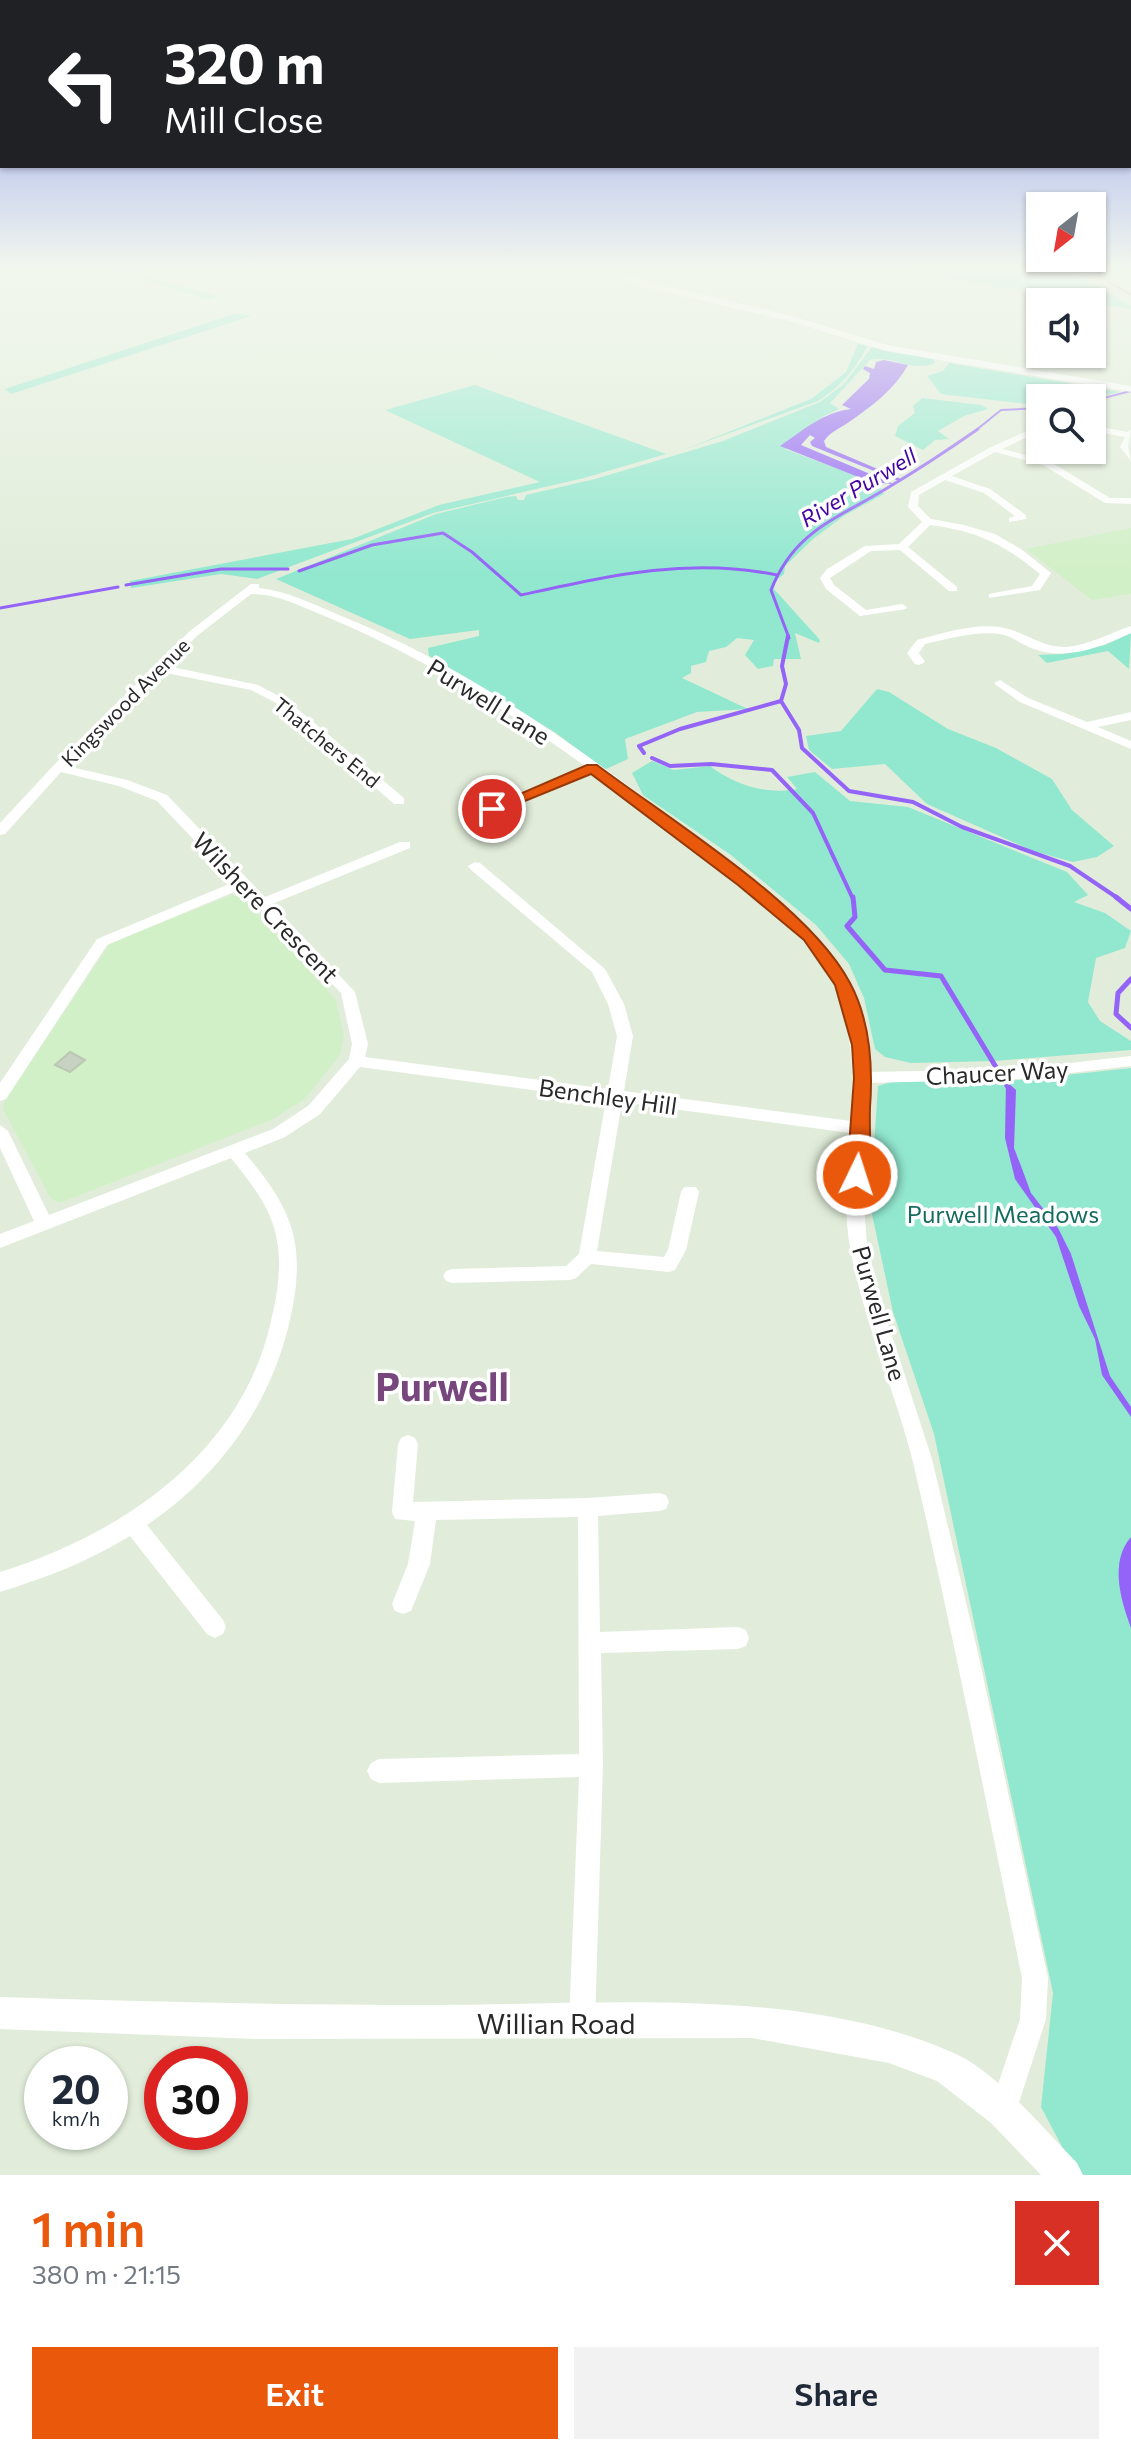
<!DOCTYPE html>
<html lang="en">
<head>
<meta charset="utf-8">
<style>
	body { margin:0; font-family:Commissioner,sans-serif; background:#f2f2f3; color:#1f2937; height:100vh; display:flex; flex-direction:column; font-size:30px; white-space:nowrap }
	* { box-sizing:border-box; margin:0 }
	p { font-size:26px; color:#747a83 }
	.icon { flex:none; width:44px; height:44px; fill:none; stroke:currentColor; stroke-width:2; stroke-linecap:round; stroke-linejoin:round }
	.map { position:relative; height:2175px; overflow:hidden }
	.drawer { display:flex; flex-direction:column; background:#fff; flex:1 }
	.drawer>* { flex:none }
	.top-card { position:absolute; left:0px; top:0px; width:1132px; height:168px; box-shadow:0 2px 6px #0004; background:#202124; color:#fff; overflow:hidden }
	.needle { width:52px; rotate:211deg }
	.tools { position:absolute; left:1026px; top:192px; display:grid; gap:16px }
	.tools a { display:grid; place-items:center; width:80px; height:80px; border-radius:0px; background:#fff; box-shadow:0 2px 6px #0004; font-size:40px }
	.speed { position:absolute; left:24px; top:2046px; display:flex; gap:16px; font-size:40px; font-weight:700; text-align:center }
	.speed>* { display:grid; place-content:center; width:104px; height:104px; border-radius:50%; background:#fff; box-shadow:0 2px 6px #0004; line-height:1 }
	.speed small { font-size:20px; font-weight:400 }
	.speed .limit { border:12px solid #d22; background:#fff; color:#111 }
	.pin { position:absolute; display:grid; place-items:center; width:68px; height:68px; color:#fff; margin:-34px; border:4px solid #fff; border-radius:50%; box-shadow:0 2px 8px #0007 }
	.me { position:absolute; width:88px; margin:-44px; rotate:4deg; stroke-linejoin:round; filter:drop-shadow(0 0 6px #0008) }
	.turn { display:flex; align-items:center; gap:28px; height:168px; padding:0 32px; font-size:36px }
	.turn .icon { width:104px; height:104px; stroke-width:2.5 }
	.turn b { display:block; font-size:56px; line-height:68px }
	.round { display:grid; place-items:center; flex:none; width:84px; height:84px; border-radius:0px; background:#f2f2f3 }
	.headline { display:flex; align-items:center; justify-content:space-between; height:136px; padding:0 32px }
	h1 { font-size:48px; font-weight:600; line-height:60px; color:#ea580c }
	.primary-button { display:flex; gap:16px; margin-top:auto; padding:16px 32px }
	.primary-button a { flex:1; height:92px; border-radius:0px; background:#ea580c; color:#fff; font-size:32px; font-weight:600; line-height:92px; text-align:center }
	.primary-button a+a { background:#f2f2f3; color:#1f2937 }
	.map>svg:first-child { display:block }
</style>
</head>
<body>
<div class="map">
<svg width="1131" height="2175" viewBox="0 0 1131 2175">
	<rect width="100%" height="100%" fill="#e1edda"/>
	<g fill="#d2f0c8">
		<path d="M1131,528V594L1092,600L1026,549Z"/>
		<path d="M232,895L243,897L336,1000L344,1037L340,1055L305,1099L273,1119L60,1203L51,1199L3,1109L4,1102L111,942Z"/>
	</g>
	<g fill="#92e8cf">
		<path d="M102,268H146L149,277L218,296L210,300Z"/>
		<path d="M928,268H1019L1075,274L1131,306V309L925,275Z"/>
		<path d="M237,313L251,316L11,394L5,389Z"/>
		<path d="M858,344L867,346C856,369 840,387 818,401L683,450L811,399L846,372Z"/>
		<path d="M872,347L933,359L935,363C913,373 893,355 870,360L830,403L839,409L824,416L785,449L878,484L884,494L845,515L813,539L785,566L784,574L776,580L774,589L820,640L819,643L795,633L801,659H774L773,666L758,669L745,655L754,640L737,638L726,647L709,651L706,662L691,666V673L682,678L748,709L697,712L625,739L628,759L604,770L556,733L429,656L428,648L479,636V630L410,639L276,579L436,514L506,497L516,496L518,500H524L526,495L595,479L723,441L820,402L844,384Z"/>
		<path d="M949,363L1120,392L1090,398H1040V404L1034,405L941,394L927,376L943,371Z"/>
		<path d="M475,385L666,454L584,478L433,513L257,579L221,574L131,588L130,581L352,539L439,505L540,482L385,410Z"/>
		<path d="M922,398L981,405L988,409L964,416L938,431L949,439L935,440L923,450L895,436L898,426L915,413L913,406Z"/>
		<path d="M1131,633L1129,669L1108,651L1047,663L1038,655L1063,654L1105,645Z"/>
		<path d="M877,689L889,692L948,729L996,748L1052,779L1072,810L1114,846L1097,857L1073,862L1033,851L927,804L885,764L832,769L809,750L806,736L841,731Z"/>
		<path d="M652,761L674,770L710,766C735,785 766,795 797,789L787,777L815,772L850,801L908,807L1067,872L1088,895L1074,902L1105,913L1131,931L1125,948L1096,958L1088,1002L1100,1021L1131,1041V1050L994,1061L911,1063L885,1057L875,1049L864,998L849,964L816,925L731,855L643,795L632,773Z"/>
		<path d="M1131,1068V2175H1077L1041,2107L1053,1993L934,1434L893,1312L870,1205L878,1086L891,1082L1019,1080Z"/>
	</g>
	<g fill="#9364f7">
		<path d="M884,360L908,365C894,390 872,406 849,422C839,429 831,431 824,441L826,447L901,479L899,481L812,446L810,442L815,438L810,435L801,445L894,484L871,482L780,446C803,430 824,412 851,409L842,405L869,379L870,373L863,369L865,366L874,369L876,362Z"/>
		<path d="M1006,1081L1016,1090L1014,1148L1021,1166L1031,1193L1058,1228L1071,1254L1110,1376L1131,1407V1417L1102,1375L1095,1339L1079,1306L1056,1237L1015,1179L1005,1138Z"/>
		<path d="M1131,1537V1628C1121,1601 1109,1562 1131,1537Z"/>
	</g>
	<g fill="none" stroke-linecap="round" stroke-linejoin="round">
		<g stroke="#9364f7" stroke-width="2">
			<path d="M1092,401L1131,391"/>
			<path d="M975,431L1001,410L1040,408"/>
		</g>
		<g stroke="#9364f7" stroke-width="3">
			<path d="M299,571L372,545L443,533L472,552L521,595C608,576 688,557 777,575"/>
			<path d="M126,585L221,569H288"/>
			<path d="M0,608L118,587"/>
			<path d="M789,638L771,590C794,532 834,520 884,490C916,471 948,450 978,429"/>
		</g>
		<g stroke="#9364f7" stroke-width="4">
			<path d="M788,636L782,666L786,684L781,701L799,730L802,748L849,791L913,802L962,827L1070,866L1119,899"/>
			<path d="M644,753L639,746L680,729L781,701"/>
			<path d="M652,758L670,766L711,764L772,770L813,813L853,899"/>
		</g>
		<g stroke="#9364f7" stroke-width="5">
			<path d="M853,897L855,917L847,926L885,970L941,976L1008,1087"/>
			<path d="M1116,897L1131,909"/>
			<path d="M1131,979L1118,993L1116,1014L1131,1028"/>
		</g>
	</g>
	<path fill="#c7d2c3" stroke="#bac8b3" stroke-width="2" d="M70,1052L85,1060L70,1072L55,1065Z"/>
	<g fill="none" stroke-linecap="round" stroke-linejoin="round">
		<g fill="#fff" fill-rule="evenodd">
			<path d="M1040,425V431L1002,449L1046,460L1090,451V455L1054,464L1110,498H1131V504L1105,503L1043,465L995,452L952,476L990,489L1026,515V519L1009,522V518L1015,516L984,493L945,480L919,495L918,506L931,519L964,525L995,534L1021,549L1051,573L1040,590L989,598V594L1032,586L1040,574C1004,544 977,531 930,525L908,547L957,587V591H949L900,550L871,551L830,578L834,585L866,610L902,604L907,607L906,609L860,616L826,589L820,578L827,569L865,546L899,544L922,522L908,507L911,492L991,447Z"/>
			<path d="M1092,425L1127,432L1131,430L1128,447L1131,461L1120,447L1125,437L1092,431Z"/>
			<path d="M251,584H259V588C287,591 313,604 339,615C474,669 593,757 707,846C751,880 801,912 834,958C858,993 866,1031 869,1072L1018,1069L1131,1056V1066L1018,1079L869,1083L863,1188L867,1245L880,1299L932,1459L978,1653L1048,1978L1046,2019L1013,2121L1003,2125L993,2121L989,2111L1020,2019L1022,1978C987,1806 953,1633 913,1462C895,1390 863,1321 850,1247C843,1209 847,1171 850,1133L622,1102L597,1251L664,1257L668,1250L681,1192L684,1187H696L699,1192L686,1250L675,1270L669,1272L591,1264L576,1278L570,1280L452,1283L446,1281L443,1276L446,1271L452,1269L566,1266L579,1254L606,1100L360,1067L320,1114L285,1137L245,1153C264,1176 284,1201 292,1230C300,1257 297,1288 291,1315C273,1402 221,1475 147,1525L223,1620L226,1627L223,1634L215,1638L207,1634L130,1536C89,1561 46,1578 0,1592V1572C122,1534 242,1453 271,1321C279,1288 284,1251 271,1219C262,1196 246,1177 231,1158L0,1248V1234L34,1221L0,1148V1125L8,1131L49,1215L273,1129L308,1106L349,1059L352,1044L341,993L241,889L107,945L6,1099L0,1101V1083L97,939L234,882L157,801L119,786L61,772L5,834L0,835V823L54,765L190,631ZM251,594C278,594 302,607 327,617C419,655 504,708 585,766L462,816V822H472L593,772L784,920L815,953L836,988L846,1016L853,1073L851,1121L624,1091L633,1036L624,1004L605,969L480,863L475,862L468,866L470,869L592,972L608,1004L617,1036L608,1089L365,1057L368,1044L355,992L272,904L410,848V842H400L265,897L167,795L127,780L67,766L161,672L251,690L280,705L394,804H404V798L288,701L258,685L167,666L198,635Z"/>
			<path d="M1131,626V633C1101,647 1067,661 1034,649C1022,645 1012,636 1000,634C975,631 948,639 925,644L919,653L925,662L919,665L915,664L907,653L917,640C945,633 979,621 1008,629C1030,635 1043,648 1067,647C1090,645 1109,633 1131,626Z"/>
			<path d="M1000,680L1028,698L1087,722L1131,712V720L1098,727L1131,741V749L1020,702L996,685L994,683Z"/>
			<path d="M408,1435L415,1438L418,1444L413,1502L588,1498L659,1493L666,1495L669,1502L666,1509L659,1511L598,1516L600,1632L738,1627L746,1630L749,1638L746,1646L738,1649L601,1653L603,1765L595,2023L591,2032L582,2036L573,2032L569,2023L579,1777L379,1783L371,1779L367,1771L371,1763L379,1759L579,1754L578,1517L436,1520L430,1564L411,1611L403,1614L395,1611L392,1604L408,1564L415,1521L395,1519L392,1512L398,1444L401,1438Z"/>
		</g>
		<g fill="#fff" fill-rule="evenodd">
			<path d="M584,268H596L795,317L887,345L1131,386V392L886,351L789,321L639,286Z"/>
			<path d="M0,1997C145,2002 290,2005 436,2005C601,2005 803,1985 956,2054C996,2072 1046,2131 1077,2163L1083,2175H1041L991,2123L937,2081L889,2063L752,2038L256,2039L0,2029Z"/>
		</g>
		<path stroke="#b39cb5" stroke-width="2" d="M1085,268L1131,295"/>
	</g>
	<linearGradient id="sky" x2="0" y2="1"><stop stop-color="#8694ee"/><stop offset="0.47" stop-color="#f2f7ee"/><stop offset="1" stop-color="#f2f7ee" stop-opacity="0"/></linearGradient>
	<rect width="1131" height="572" fill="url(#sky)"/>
	<path fill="#ea580c" stroke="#983908" stroke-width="2" d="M587,765H597C670,820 809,905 850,983C870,1020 873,1067 870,1108C869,1129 873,1162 863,1180H850L847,1175L854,1078L852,1045L835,985L804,940L738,885L591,774L498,812L485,809Z"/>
	<g text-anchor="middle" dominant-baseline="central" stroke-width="7" stroke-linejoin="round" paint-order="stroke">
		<g font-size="20" fill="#292929" stroke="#fff">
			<text transform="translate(125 702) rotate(-45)">Kingswood Avenue</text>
			<text transform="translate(327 742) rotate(39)">Thatchers End</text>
		</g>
		<g font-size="22" font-style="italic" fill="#4304a3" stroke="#fff">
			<text transform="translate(858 487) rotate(-31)">River Purwell</text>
		</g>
		<g font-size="24" fill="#292929" stroke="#fff">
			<text transform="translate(489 701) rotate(32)">Purwell Lane</text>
			<text transform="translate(266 907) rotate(46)">Wilshere Crescent</text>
			<text transform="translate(997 1072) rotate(-3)">Chaucer Way</text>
			<text transform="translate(608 1096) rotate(8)">Benchley Hill</text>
			<text transform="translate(880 1313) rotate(74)">Purwell Lane</text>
		</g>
		<g font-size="24" fill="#146b5e" stroke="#fff">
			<text x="1003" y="1213">Purwell Meadows</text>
		</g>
		<g font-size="28" fill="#292929" stroke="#fff">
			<text x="556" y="2023">Willian Road</text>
		</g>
		<g font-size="38" font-weight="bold" fill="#76467d" stroke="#fff">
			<text x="442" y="1385">Purwell</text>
		</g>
	</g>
</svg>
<div class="tools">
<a><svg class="needle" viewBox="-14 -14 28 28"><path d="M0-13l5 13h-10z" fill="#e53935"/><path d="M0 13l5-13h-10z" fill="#747a83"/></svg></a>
<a><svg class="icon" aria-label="sound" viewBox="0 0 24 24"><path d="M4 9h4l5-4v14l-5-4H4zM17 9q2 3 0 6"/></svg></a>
<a><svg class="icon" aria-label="search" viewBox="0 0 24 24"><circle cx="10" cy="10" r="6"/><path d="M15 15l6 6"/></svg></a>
</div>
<div class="speed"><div>20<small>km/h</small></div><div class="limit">30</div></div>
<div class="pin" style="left:492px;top:809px;background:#d93025"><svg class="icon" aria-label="arrive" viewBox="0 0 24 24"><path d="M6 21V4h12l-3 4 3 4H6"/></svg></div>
<svg class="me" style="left:857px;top:1175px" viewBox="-20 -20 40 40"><circle r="17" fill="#ea580c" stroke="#fff" stroke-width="3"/><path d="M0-11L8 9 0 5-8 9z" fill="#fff"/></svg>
<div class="top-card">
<div class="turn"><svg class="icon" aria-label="left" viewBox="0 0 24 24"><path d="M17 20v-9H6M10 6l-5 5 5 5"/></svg><div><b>320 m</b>Mill Close</div></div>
</div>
</div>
<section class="drawer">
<div class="headline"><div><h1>1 min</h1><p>380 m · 21:15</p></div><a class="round" style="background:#d93025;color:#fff"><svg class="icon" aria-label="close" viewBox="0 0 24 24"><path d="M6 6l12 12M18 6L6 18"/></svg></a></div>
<div class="primary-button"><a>Exit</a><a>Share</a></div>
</section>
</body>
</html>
